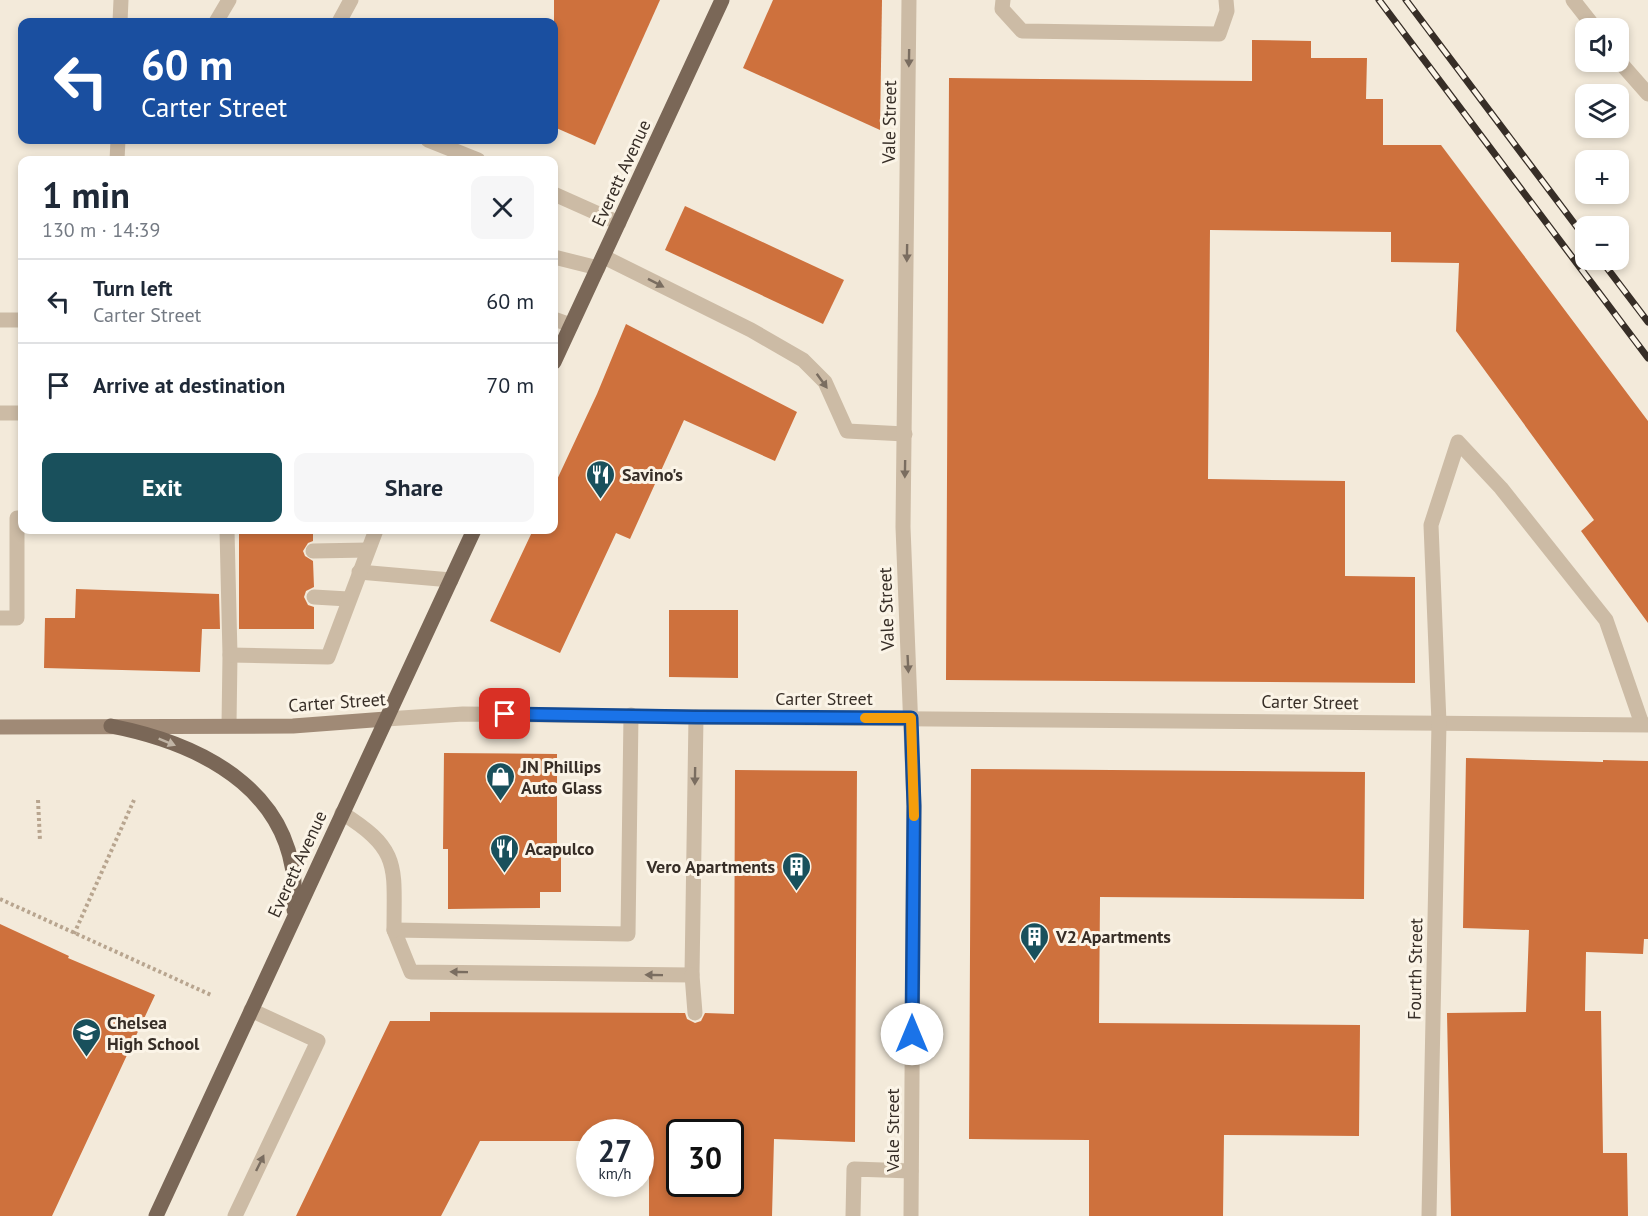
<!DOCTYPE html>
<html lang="en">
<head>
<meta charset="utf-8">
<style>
	body { margin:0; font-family:"PT Sans",sans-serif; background:#f6f6f7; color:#1f2937; height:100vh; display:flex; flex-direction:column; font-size:22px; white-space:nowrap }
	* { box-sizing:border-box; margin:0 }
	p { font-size:20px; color:#747a83 }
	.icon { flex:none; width:33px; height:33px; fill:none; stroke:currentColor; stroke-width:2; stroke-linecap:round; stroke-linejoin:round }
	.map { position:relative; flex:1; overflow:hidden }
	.sheet { position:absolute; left:18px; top:156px; width:540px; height:378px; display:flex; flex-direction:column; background:#fff; border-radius:12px; box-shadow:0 3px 9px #0003 }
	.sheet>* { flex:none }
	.banner { position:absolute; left:18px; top:18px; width:540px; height:126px; border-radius:12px; box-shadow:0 3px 9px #0003; background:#1a4fa0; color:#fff; overflow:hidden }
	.fabs { position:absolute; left:1575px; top:18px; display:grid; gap:12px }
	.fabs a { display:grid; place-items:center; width:54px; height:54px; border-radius:12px; background:#fff; box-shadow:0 3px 9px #0003; font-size:30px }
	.speed { position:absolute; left:576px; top:1119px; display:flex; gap:12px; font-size:30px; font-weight:700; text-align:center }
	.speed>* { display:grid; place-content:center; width:78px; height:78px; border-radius:50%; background:#fff; box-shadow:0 3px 9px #0003; line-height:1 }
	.speed small { font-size:15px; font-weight:400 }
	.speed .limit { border:3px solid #111; border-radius:9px; background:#fff; color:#111 }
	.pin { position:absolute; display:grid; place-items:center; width:51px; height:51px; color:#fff; margin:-26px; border-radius:12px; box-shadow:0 3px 9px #0006 }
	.me { position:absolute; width:66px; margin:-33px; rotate:0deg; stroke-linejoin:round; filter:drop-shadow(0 0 4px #0008) }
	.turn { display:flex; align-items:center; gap:21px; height:126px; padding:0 24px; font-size:27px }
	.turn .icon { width:78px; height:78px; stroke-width:2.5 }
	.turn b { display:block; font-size:42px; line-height:51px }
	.round { display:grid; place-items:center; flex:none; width:63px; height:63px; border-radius:12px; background:#f6f6f7 }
	.head { display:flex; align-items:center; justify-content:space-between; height:102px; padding:0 24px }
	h1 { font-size:36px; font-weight:700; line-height:45px }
	.primary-button { display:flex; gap:12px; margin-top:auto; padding:12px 24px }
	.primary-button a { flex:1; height:69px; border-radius:12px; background:#19505c; color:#fff; font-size:24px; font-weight:700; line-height:69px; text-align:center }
	.primary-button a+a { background:#f6f6f7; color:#1f2937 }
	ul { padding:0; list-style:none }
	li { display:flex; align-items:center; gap:18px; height:84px; padding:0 24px; border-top:2px solid #e0e1e3 }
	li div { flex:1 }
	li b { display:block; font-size:22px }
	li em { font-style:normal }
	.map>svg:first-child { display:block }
</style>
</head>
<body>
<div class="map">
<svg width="1648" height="1216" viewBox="0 0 1648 1216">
	<rect width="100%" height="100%" fill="#f3eada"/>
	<g fill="#ce713d" fill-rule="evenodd">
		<path d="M554,0H660L595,145L554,127Z"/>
		<path d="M773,0H882L880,130L743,68Z"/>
		<path d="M1252,40L1311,41V58H1367L1366,99H1383V145H1441L1648,421V623L1581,531L1594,520L1456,331L1459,263L1391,262V232L1210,230L1208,479L1345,481V576L1415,577V683L946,680L949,78L1252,81Z"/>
		<path d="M685,206L844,280L823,324L665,250Z"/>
		<path d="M626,324L797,412L775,461L684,420L630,539L616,533L560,653L490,621L533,530H554V486L597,394Z"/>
		<path d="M239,530H313V541L308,543L303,551L305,556L313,561L314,587L306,591L304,597L308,605L314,607V629H239Z"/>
		<path d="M76,589L219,594L220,629H202L200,672L44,668L45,618H75Z"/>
		<path d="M669,610H738V678L669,677Z"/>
		<path d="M444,753L557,754V856H561V892H540V908L448,909V849H443Z"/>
		<path d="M1466,758L1603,762V760L1648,761V939H1644L1643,954L1586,952L1585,1011H1601L1603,1153H1627L1628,1216H1451L1447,1013L1526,1012L1529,930L1463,928Z"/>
		<path d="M971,769L1365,772L1364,899L1100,897L1099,1023L1360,1025L1359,1136L1224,1135L1223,1216H1089V1140L969,1139Z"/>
		<path d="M735,770L857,771L855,1142L774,1139L772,1216H649V1141H640V1132H590V1141H480L441,1216H296L390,1021H430V1012L685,1013L687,1019L695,1023L701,1021L705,1013L734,1014ZM680,1132H730V1184H680Z"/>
		<path d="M0,924L69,956L68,958L155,995L52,1216H0Z"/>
	</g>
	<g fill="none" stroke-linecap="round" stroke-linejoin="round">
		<g stroke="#b8a58f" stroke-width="4" stroke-dasharray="3 3" stroke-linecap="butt">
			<path d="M38,800L40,841"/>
			<path d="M0,899L211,995"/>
			<path d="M74,934L134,800"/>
		</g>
		<g stroke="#ccbba5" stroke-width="15">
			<path d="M1003,0L1002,9L1022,31L1219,34L1227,11L1226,0"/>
			<path d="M1573,0L1595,28"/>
			<path d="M120,22L121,0"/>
			<path d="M216,22L229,0"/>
			<path d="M339,22L351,0"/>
			<path d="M1618,60L1648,94"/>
			<path d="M428,140L478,160"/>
			<path d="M117,160L118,140"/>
			<path d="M554,194L619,223"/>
			<path d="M554,257L598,268"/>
			<path d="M604,257L751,330L803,360L825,382L847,431L905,434"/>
			<path d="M554,319L571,325"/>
			<path d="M0,320H22"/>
			<path d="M0,413H22"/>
			<path d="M227,530L230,655L229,725"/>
			<path d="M313,551L368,550"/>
			<path d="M359,572L451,580"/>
			<path d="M314,597L348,599"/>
			<path d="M0,618H17V518H22"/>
			<path d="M230,655L328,657L376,530"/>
			<path d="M631,715L628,934L394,930L411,972L692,975L696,717"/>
			<path d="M1439,723L1431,525L1458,442L1501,488L1606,620L1642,724"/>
			<path d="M692,975L695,1013"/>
			<path d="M235,1216L318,1041L251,1010"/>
			<path d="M853,1216L854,1169L911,1171"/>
		</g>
		<g stroke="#ccbba5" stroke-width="15">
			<path d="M909,0L903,527L914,806L911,1216"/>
			<path d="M386,719L463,714L696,717L1648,725"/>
			<path d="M342,813C401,850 394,866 394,930"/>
			<path d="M1429,1216L1439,723"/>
		</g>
		<path stroke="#a08a76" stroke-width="15" d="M0,727L293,726L386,719"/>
		<g stroke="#7a6757" stroke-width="15">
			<path d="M554,362L722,0"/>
			<path d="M111,726C208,745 303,796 294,910"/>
			<path d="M156,1216L474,530"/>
		</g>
		<defs>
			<g id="rail">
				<path d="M1379,0L1648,358"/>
				<path d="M1406,0L1586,239"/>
				<path d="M1601,260L1648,322"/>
			</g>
		</defs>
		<use href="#rail" stroke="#372e27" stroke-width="7"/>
		<use href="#rail" stroke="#fbf4e7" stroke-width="4.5" stroke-dasharray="14" stroke-linecap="butt"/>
	</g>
	<defs><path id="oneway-solid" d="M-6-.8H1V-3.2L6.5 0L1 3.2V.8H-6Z" transform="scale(1.5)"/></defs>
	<g fill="#7a6d60">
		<use href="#oneway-solid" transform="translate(909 58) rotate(91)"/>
		<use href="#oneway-solid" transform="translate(907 253) rotate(91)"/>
		<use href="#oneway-solid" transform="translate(656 283) rotate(27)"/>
		<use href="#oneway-solid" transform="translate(822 381) rotate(54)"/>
		<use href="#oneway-solid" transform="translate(905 469) rotate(91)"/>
		<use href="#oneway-solid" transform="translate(908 664) rotate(87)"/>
		<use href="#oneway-solid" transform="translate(695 776) rotate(91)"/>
		<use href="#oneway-solid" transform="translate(459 972) rotate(-179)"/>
		<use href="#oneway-solid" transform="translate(654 975) rotate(-179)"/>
		<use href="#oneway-solid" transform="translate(260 1163) rotate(-64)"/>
	</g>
	<use fill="#c1b5a6" href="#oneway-solid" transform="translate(167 742) rotate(22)"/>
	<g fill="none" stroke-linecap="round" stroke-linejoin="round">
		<defs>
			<path id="route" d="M505,714L696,717L911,718L914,806L912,1034"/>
		</defs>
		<use href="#route" stroke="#114b97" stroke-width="15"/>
		<use href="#route" stroke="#1a73e8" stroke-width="10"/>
		<path stroke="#f59e0b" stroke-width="10" d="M865,718H911L914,816"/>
	</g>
	<defs>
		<symbol id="restaurant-pin" viewBox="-11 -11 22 30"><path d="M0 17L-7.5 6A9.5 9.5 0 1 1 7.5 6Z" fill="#19505c" stroke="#fbf4e7"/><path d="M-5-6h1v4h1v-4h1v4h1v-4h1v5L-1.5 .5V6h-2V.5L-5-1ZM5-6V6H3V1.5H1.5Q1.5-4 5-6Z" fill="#fff"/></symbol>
		<symbol id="shop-pin" viewBox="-11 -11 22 30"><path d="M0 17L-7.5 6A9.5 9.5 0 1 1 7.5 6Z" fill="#19505c" stroke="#fbf4e7"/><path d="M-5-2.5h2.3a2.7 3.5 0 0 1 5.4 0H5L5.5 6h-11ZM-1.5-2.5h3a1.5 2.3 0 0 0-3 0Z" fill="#fff"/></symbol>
		<symbol id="building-pin" viewBox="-11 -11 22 30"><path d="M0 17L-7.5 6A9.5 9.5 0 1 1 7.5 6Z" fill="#19505c" stroke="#fbf4e7"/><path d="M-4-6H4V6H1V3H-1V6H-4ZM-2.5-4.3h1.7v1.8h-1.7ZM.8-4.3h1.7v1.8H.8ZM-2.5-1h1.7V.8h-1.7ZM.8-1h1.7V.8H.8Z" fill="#fff"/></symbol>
		<symbol id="school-pin" viewBox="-11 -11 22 30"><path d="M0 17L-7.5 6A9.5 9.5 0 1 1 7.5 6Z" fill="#19505c" stroke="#fbf4e7"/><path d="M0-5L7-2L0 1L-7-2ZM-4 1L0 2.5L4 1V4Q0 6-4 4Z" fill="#fff"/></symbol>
	</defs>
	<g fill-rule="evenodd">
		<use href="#restaurant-pin" x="584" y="458" width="33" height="45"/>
		<use href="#shop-pin" x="484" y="760" width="33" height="45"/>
		<use href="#restaurant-pin" x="488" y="832" width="33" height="45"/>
		<use href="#building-pin" x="780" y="850" width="33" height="45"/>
		<use href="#building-pin" x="1018" y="920" width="33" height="45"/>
		<use href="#school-pin" x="70" y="1016" width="33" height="45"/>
	</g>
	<g text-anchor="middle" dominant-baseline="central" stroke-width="6" stroke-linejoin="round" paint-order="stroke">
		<g font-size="18" fill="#372e27" stroke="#fbf4e7">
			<text transform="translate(889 122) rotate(-89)">Vale Street</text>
			<text transform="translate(621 173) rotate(-65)">Everett Avenue</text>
			<text transform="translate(886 609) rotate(-92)">Vale Street</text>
			<text x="824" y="698">Carter Street</text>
			<text transform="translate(337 702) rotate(-4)">Carter Street</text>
			<text transform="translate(1310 702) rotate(1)">Carter Street</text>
			<text transform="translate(297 864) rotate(-65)">Everett Avenue</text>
			<text transform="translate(1415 969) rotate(-89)">Fourth Street</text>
			<text transform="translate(892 1130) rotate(-90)">Vale Street</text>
		</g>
		<g font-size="18" font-weight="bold" fill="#372e27" stroke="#fbf4e7" text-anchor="start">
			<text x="622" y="474">Savino's</text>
			<text x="521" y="766">JN Phillips<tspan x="521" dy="21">Auto Glass</tspan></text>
			<text x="525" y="848">Acapulco</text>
			<text x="775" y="866" text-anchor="end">Vero Apartments</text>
			<text x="1056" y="936">V2 Apartments</text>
			<text x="107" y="1022">Chelsea<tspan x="107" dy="21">High School</tspan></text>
		</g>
	</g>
</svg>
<div class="fabs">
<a><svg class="icon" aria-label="sound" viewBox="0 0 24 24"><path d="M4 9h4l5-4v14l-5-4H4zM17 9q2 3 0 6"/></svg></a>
<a><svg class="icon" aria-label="layers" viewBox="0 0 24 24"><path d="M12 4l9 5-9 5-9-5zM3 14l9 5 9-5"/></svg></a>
<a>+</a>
<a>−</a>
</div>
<div class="speed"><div>27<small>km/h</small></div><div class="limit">30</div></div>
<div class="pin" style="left:505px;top:714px;background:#d93025"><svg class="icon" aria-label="arrive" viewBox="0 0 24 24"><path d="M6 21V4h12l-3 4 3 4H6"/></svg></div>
<svg class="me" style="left:912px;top:1034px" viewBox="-20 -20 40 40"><circle r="19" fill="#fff"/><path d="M0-13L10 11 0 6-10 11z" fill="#1a73e8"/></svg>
<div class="banner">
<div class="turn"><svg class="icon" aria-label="left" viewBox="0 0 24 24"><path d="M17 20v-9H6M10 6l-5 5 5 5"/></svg><div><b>60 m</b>Carter Street</div></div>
</div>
<section class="sheet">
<div class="head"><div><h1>1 min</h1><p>130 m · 14:39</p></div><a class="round"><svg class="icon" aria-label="close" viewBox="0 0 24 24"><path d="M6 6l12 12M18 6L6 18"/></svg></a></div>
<ul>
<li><svg class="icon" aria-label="left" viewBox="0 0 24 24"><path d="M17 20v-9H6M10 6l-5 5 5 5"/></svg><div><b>Turn left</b><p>Carter Street</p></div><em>60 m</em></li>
<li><svg class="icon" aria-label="arrive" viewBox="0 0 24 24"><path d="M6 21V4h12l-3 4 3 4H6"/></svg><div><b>Arrive at destination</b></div><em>70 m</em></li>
</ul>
<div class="primary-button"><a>Exit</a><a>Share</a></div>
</section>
</div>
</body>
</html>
